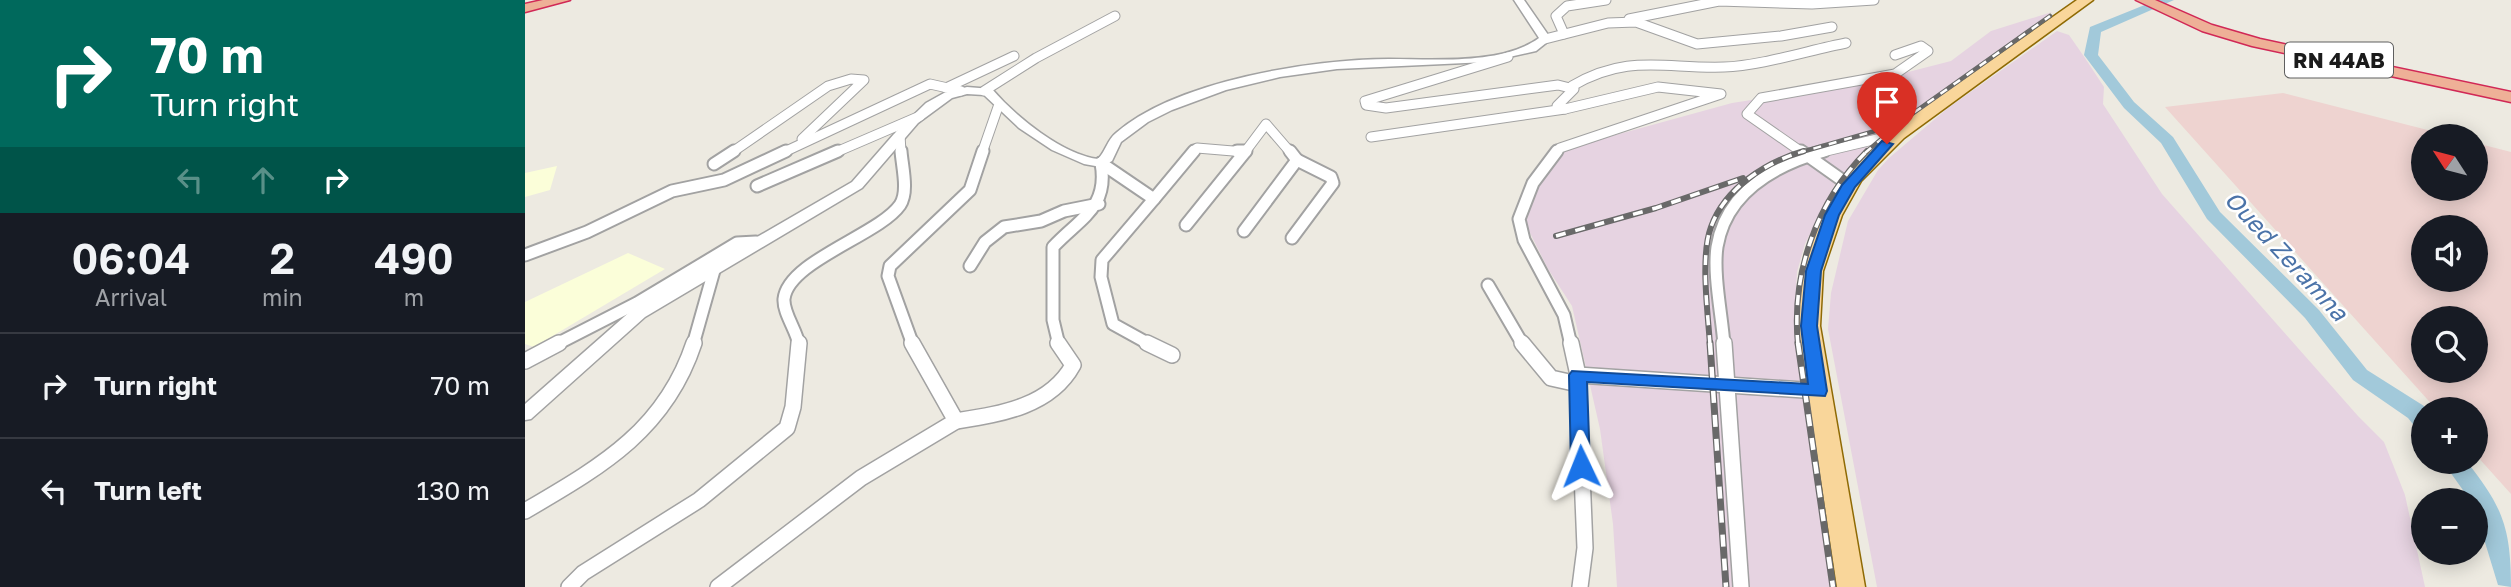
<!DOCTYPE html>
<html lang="en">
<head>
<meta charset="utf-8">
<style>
	body { margin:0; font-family:"Golos Text",sans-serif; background:#242831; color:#f1f3f6; height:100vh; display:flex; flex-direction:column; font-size:26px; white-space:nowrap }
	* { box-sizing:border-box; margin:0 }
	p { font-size:23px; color:#9ea1a6 }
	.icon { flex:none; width:38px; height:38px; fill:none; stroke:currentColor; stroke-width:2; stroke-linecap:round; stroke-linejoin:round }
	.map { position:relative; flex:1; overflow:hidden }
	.details { display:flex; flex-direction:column; background:#171b24; width:525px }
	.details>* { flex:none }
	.top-card { background:#00695c; color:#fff; overflow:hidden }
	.needle { width:46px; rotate:306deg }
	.controls { position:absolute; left:1886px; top:124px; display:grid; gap:14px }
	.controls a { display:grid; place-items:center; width:77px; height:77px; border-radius:50%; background:#171b24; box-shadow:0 4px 18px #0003; font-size:35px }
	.pin { position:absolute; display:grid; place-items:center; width:60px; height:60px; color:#fff; margin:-72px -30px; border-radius:50% 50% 50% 0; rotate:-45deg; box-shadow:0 0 7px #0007 }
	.pin .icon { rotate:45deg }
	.me { position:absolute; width:77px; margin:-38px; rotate:358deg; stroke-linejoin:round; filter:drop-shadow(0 0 5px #0008) }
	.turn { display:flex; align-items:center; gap:24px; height:147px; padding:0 35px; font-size:32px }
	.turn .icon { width:91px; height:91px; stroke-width:2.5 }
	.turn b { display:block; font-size:49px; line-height:60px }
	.lanes { display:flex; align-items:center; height:66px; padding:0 35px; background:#0003; justify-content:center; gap:35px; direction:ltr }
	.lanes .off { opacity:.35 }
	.eta { display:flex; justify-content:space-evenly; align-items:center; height:119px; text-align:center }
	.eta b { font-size:42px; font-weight:600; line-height:49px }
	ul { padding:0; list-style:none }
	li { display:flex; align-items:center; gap:21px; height:105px; padding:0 35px; border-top:2px solid #363941 }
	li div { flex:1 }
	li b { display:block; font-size:26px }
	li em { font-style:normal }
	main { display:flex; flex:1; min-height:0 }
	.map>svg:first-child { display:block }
</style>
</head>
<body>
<main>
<section class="details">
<div class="top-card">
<div class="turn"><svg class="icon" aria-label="right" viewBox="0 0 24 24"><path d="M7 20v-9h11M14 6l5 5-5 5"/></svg><div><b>70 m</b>Turn right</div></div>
<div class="lanes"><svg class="icon off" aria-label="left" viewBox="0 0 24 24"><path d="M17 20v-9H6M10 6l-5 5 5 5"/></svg><svg class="icon off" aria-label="ahead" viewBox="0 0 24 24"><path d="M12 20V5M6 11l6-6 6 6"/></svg><svg class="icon" aria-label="right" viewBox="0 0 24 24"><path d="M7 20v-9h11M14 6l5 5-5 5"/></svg></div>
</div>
<div class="eta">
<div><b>06:04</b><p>Arrival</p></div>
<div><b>2</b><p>min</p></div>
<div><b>490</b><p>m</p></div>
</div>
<ul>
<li><svg class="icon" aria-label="right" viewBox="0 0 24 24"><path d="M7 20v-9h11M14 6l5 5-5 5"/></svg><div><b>Turn right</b></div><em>70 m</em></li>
<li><svg class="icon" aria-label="left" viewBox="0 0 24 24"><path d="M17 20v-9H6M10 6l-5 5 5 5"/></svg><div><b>Turn left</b></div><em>130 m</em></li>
</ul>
</section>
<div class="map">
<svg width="1986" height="587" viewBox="0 0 1986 587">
	<rect width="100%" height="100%" fill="#edeae1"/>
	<path fill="#eed3d0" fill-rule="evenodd" d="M1758,93L1926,136H1899V189H1951V143L1986,152V494L1951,455V410L1911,409L1640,107ZM1899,228H1951V280H1899ZM1899,318H1951V371H1899Z"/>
	<g fill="#e6d3e1">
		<path d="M1527,12L1340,149L1310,184L1280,244L1272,272L1270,309L1305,587H1092L1088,524L1075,429L1047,306L1023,269L998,219L1005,196L1036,150L1207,103L1352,80L1426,61L1466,31Z"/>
		<path d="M1532,31L1544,35L1560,58L1579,87L1578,104L1637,194L1833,416L1859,442L1880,495L1900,587H1352L1303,329L1306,293L1323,221L1353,170L1364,158L1423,108Z"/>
	</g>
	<g fill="#fbfed9">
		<path d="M32,166L25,190L0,197V173Z"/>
		<path d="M103,253L140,269L9,347L0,344V302Z"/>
	</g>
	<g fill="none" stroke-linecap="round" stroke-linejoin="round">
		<g fill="#a2c9da" fill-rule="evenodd">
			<path d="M1632,0H1649L1576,32L1573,55L1609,102L1648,137L1695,212L1794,310L1842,370L1899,406L1901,410H1899V430L1891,428L1883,418L1828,380L1780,318L1682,219L1636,143L1599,108L1559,55L1565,27Z"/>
			<path d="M1918,462H1942C1978,507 1986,529 1986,587L1973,585L1951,513V500H1945Z"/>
		</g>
		<defs>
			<g id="minor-far2">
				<path d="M1104,19L1194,1L1287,4L1349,0"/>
				<path d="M1039,34L1031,16L1042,6L1081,0"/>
				<path d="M1020,39L1083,23L1111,22L1172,44L1256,36L1307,27"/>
				<path d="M983,57L840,101L841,105L861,108L1033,85L1049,89L1032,106L1040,109L1133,87L1196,94L1035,148L1031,153"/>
				<path d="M1047,86C1103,53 1140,69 1199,67C1235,66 1285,50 1321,43"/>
				<path d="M421,88L489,56"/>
				<path d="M459,91L511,58L590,16"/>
				<path d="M375,134L376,153"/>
				<path d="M846,137L1040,109"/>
				<path d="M206,153L303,86L326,79L339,80L277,139"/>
				<path d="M257,153L405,84L436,91"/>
				<path d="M309,153L395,116"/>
				<path d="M457,153L473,107"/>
				<path d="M668,153L672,148L720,152L741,124L766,153"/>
				<path d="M1278,153L1222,114L1236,98L1370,74L1403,51L1396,46L1370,55"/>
				<path d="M1293,153L1373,134"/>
			</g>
			<g id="minor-far1">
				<path d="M712,151H721"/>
				<path d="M1032,151L1008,183L994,219L999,240L1039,315L1046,345"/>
				<path d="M1276,151L1324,185"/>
				<path d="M576,163L629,199L669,151"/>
				<path d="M189,164L209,151"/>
				<path d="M232,186L313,151"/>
				<path d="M661,225L720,152"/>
				<path d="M719,231L772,160L765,151"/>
				<path d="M767,238L808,183L806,177L772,160"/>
				<path d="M0,255L62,232L147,191L199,180L261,151"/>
				<path d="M445,266L460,242L479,227L516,221L539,211L574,204"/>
				<path d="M963,285L998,345"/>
				<path d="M30,345L112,303L212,243L231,242"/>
				<path d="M168,345L190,267"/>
				<path d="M274,345C272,331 258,313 259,299C263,261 354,235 375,205C384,192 377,166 376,151"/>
				<path d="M388,345L363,276L365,266L445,190L458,151"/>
				<path d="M534,345L528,320V247C555,218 584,208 576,163"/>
				<path d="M626,345L588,324L576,277L577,260L629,199"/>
				<path d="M1199,345C1197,316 1188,275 1192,247C1201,192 1250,165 1299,151"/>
			</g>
			<g id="minor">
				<path d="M622,343L647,355"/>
				<path d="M997,343L1026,378L1053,384"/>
				<path d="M1046,343L1053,375L1060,548L1055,587"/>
				<path d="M1199,343L1216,587"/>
				<path d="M0,361L34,343"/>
				<path d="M1053,375L1293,391"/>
				<path d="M431,421C475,414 525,407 548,365L533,343"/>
				<path d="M0,511C75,467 140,431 169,343"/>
				<path d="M44,587L58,573L174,500L262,428L268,407L274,343"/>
				<path d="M193,587L336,478L431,421L387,343"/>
			</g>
			<path id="tertiary" d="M989,0H999L1026,39L1011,51L962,62L812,69L755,77L701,90L647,110L623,122L596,142L587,161L576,167L559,164L527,150L494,128L459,95L442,94L427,98L393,123L337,188L120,317L6,419L0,420V404L108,309L327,182L369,134L401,103L419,93L442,87L467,89C491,117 537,154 573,159C581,151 582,140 591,133C650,81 787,59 864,59C908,59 977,65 1014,38Z"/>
			<path id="primary" d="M1552,0H1568L1379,138L1336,181L1317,215L1298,271L1295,326L1340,587H1312L1273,326L1278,271L1297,215L1322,174L1367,130Z"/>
			<g id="trunk">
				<path d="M18,0H45L0,12V4Z"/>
				<path d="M1611,0H1630L1687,25L1735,39L1986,92V102L1727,46L1677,31Z"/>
			</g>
		</defs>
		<use href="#minor-far2" stroke="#a2a2a2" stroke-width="11"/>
		<use href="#minor-far1" stroke="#a2a2a2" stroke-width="15"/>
		<use href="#minor" stroke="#a2a2a2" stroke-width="18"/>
		<use href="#tertiary" stroke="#a2a2a2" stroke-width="3"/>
		<use href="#primary" stroke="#8f6a04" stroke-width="3"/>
		<use href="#trunk" stroke="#d12856" stroke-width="3"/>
		<use href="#minor-far2" stroke="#fff" stroke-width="9"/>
		<use href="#minor-far1" stroke="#fff" stroke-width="11"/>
		<use href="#minor" stroke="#fff" stroke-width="15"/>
		<use href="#tertiary" fill="#fff" fill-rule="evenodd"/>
		<use href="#primary" fill="#f9d69a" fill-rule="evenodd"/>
		<use href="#trunk" fill="#eeb097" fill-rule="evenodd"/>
		<defs>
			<g id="rail-far2">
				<path d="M1273,153L1364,127"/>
				<path d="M1340,153L1380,119L1525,16"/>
			</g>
			<g id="rail-far1">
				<path d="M1031,236L1131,208L1218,178"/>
				<path d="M1185,345C1183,314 1175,256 1186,227C1200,188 1241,162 1279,151"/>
				<path d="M1273,345C1266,274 1291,202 1342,151"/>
			</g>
			<g id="rail">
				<path d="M1185,343L1201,587"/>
				<path d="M1273,343L1308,587"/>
			</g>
		</defs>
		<use href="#rail-far2" stroke="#696969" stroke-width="4.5"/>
		<use href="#rail-far1" stroke="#696969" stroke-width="6"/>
		<use href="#rail" stroke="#696969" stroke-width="7"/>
		<use href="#rail-far2" stroke="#fff" stroke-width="2.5" stroke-dasharray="8" stroke-linecap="butt"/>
		<use href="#rail-far1" stroke="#fff" stroke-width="3.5" stroke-dasharray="10" stroke-linecap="butt"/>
		<use href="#rail" stroke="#fff" stroke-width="4.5" stroke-dasharray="12" stroke-linecap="butt"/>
	</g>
	<path fill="#1a73e8" stroke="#114b97" stroke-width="2" d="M1357,141L1368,144L1330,187L1314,215L1296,271L1292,326L1302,391L1300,396L1062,382L1065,466L1062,471H1049L1046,466L1044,375L1047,371L1283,384L1276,326L1281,271L1300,215L1317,185Z"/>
	<g text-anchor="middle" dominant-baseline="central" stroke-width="5" stroke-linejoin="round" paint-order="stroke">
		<rect fill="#fff" stroke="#5f5f5f" stroke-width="2" x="1760" y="42.5" width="108" height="35" rx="5"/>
		<g font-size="21" font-weight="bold" fill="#1b1b1b">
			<text x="1814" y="60">RN 44AB</text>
		</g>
		<g font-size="24" font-style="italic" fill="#4b73a8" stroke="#fff">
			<text transform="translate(1762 255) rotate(47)">Oued Zeramna</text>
		</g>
	</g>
</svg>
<div class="controls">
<a><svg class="needle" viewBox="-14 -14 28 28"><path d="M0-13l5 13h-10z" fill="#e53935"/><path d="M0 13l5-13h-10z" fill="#9ea1a6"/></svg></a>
<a><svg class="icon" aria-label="sound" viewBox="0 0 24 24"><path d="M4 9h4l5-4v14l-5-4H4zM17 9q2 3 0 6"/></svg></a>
<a><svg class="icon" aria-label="search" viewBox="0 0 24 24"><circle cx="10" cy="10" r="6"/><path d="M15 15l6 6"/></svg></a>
<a>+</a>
<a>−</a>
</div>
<div class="pin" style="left:1362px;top:144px;background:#d93025"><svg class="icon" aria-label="arrive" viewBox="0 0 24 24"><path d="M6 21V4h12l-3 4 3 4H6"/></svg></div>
<svg class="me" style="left:1056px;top:466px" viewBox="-20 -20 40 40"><path d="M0-17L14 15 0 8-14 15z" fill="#1a73e8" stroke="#fff" stroke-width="4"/></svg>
</div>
</main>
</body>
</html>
